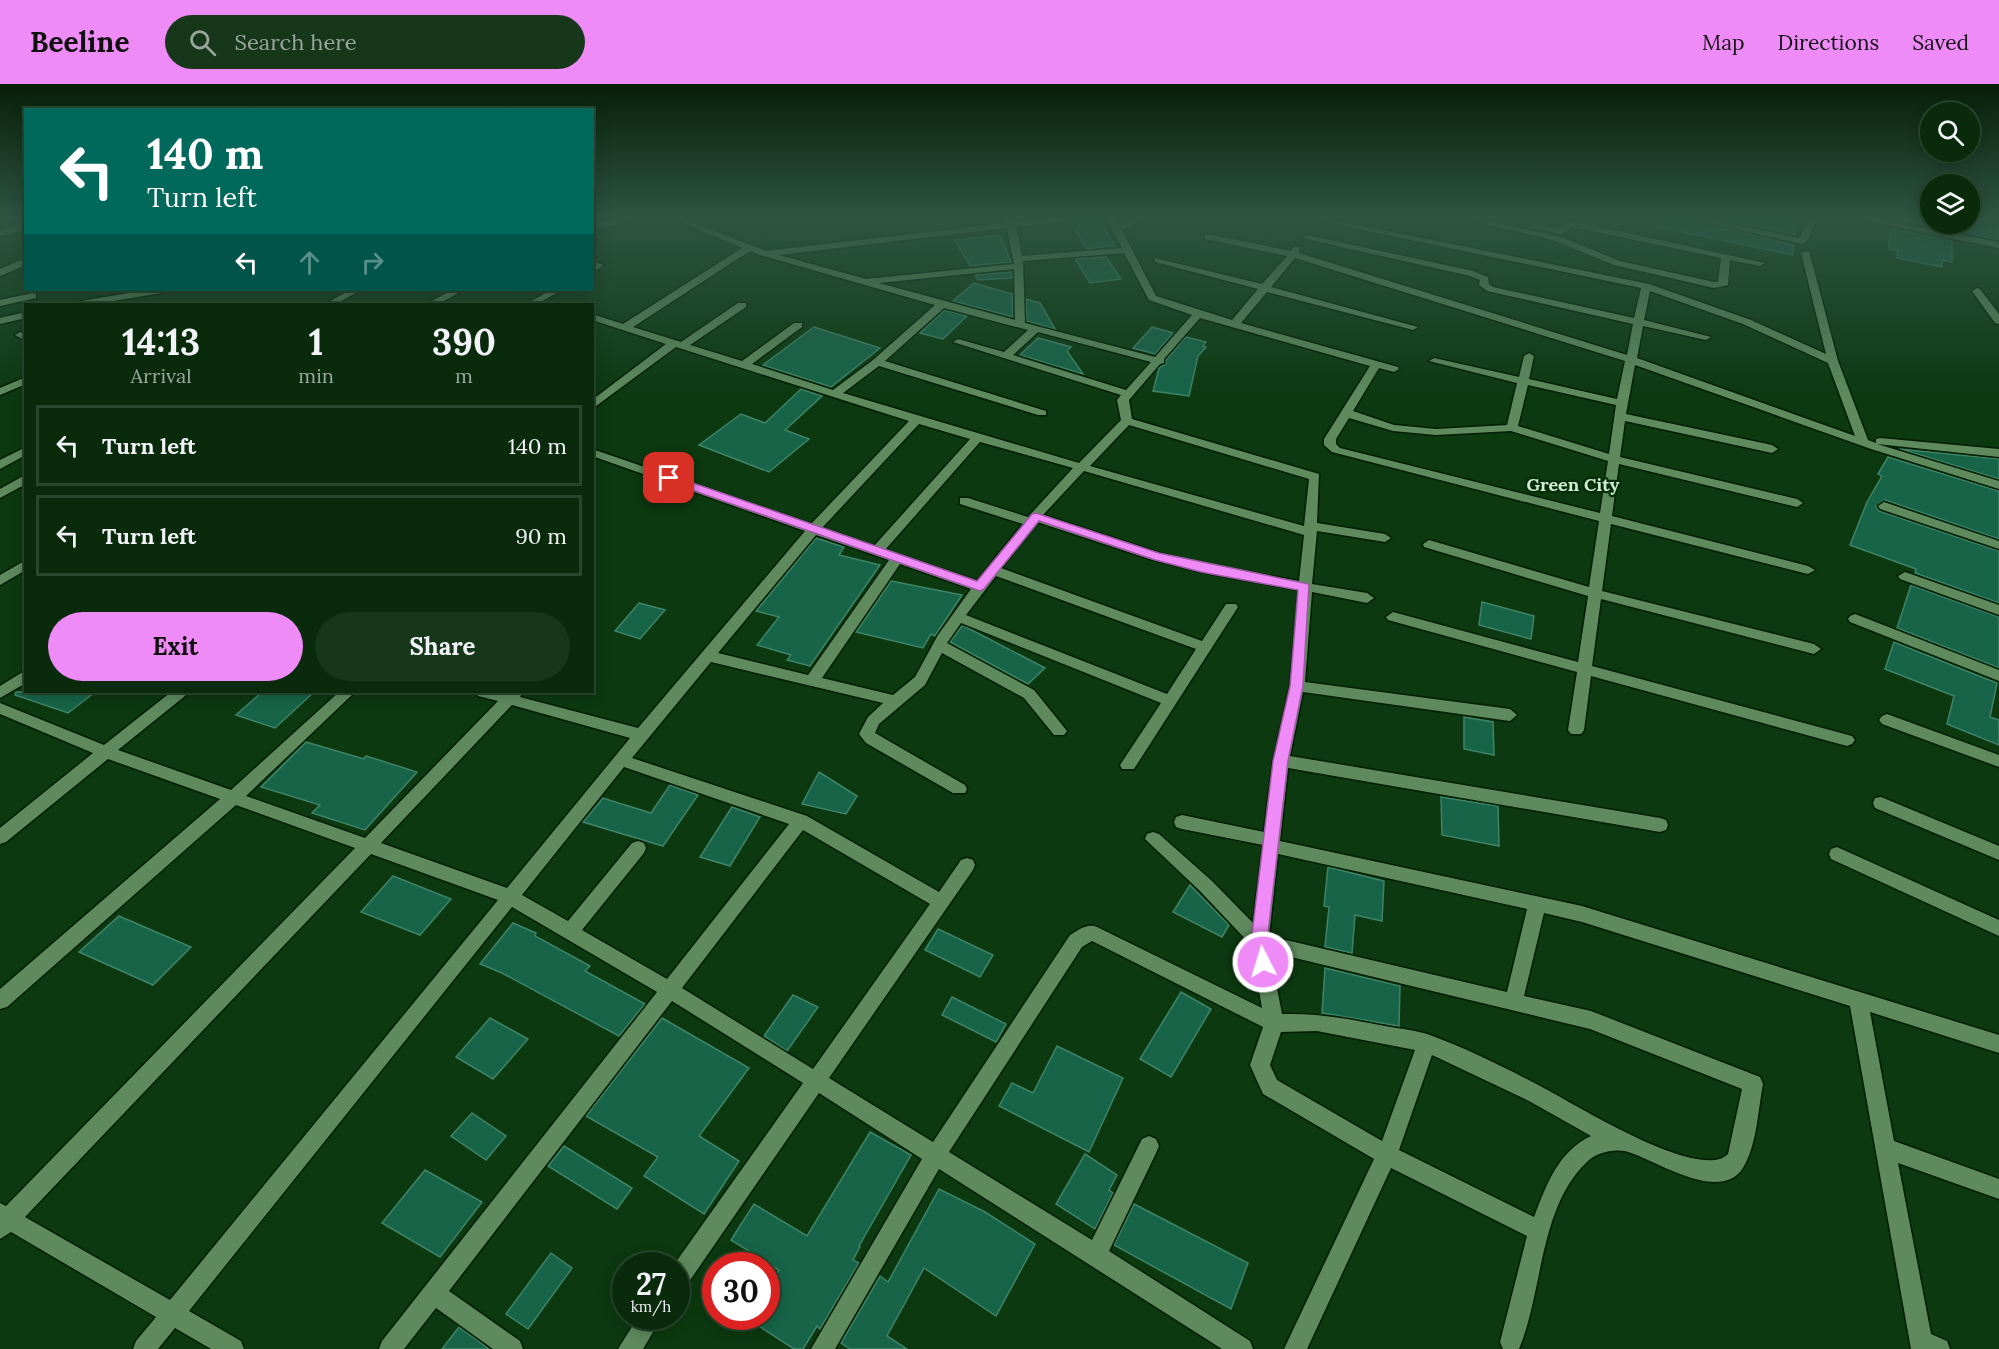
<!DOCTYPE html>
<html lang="en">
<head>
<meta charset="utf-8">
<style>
	body { margin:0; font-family:Lora,serif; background:#17371a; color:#f1f3f6; height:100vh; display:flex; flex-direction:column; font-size:22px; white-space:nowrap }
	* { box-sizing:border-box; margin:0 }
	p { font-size:20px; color:#99a79d }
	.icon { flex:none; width:33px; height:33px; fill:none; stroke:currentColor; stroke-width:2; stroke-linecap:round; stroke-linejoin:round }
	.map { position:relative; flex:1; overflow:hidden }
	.details { position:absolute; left:24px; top:219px; width:570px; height:390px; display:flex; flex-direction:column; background:#092b0c; border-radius:0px; box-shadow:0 3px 15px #0003,0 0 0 2px #29472d }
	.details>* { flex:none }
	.hud { position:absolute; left:24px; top:24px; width:570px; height:183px; border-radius:0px; box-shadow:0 3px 15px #0003,0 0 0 2px #29472d; background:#00695c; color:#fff; overflow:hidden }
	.fabs { position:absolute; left:1920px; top:18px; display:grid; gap:12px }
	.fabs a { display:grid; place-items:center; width:60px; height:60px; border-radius:50%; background:#092b0c; box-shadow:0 3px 15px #0003,0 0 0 2px #29472d; font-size:30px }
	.speed { position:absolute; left:612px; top:1168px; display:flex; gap:12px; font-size:30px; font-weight:700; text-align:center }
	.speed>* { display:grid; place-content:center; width:78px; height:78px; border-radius:50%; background:#092b0c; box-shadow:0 3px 15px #0003,0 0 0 2px #29472d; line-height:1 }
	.speed small { font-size:15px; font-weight:400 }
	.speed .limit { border:9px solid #d22; background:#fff; color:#111 }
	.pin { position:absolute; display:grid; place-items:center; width:51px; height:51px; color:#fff; margin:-26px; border-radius:12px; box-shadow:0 3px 9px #0006 }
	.me { position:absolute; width:66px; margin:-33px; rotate:355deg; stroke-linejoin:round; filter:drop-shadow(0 0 4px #0008) }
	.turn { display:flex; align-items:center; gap:21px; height:126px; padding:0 24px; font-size:27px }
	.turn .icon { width:78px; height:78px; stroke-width:2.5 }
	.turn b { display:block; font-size:42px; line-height:51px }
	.lanes { display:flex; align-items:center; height:57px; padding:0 24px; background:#0003; justify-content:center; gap:30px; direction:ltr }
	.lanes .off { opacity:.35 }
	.eta { display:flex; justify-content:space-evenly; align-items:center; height:102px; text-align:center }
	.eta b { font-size:36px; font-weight:700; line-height:42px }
	.button { display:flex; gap:12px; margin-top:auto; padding:12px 24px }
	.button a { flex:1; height:69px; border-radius:36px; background:#ef8bf7; color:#111; font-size:24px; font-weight:700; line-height:69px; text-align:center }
	.button a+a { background:#17371a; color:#f1f3f6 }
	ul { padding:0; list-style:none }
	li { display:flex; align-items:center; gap:18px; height:81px; margin:0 12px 9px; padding:0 12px; border:3px solid #29472d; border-radius:0px }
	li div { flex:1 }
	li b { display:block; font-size:22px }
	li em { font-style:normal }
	header { display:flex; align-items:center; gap:36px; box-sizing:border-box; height:84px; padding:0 30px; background:#ef8bf7; color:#111 }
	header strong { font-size:28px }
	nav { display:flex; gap:33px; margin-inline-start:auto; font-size:21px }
	.search { width:420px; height:54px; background:#17371a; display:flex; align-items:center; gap:15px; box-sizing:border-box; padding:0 21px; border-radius:33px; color:#99a79d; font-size:22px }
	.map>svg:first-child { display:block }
</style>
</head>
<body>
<header>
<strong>Beeline</strong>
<div class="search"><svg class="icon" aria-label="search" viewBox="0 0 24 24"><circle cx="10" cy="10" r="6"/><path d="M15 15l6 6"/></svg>Search here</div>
<nav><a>Map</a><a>Directions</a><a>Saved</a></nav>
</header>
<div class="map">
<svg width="1999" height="1265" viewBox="0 0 1999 1265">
	<rect width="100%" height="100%" fill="#0c3910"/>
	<g fill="#176449" stroke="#408468" stroke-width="1.5">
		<path d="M1075,134H1098L1115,162L1086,165L1071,138Z"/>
		<path d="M1658,134H1683L1794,161L1793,171L1657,143Z"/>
		<path d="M1714,134H1797L1795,151Z"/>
		<path d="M1891,134H1930V140H1952V147Z"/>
		<path d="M1970,134H1999V156L1970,150Z"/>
		<path d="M1890,144L1952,157V178L1942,176V183L1897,174L1898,167L1889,165Z"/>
		<path d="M1000,151L1011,178L970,182L955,156Z"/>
		<path d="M1106,173L1121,195L1090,199L1075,175Z"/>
		<path d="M1012,188V194L978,196L975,191Z"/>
		<path d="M974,199L1012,210L1013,233L953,217Z"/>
		<path d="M1026,215L1040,219L1055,245L1027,237Z"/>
		<path d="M945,226L967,232L943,255L920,249Z"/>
		<path d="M814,243L880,264L831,303L763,281Z"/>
		<path d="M1152,243L1173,249L1155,270L1133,264Z"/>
		<path d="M1186,253L1206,258L1203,262L1206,263L1198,272L1189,312L1153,307L1159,284L1166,280V276Z"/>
		<path d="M1038,254L1071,263L1067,267L1083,290L1020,271Z"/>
		<path d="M801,305L822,312L785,346L809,355L769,388L699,361L741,330L765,339Z"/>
		<path d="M1900,365L1999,375V395Z"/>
		<path d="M1888,373L1999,407V455L1885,416L1876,422L1879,427L1999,467V519L1915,489L1916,485L1850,461L1867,418L1882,392L1878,390Z"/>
		<path d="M816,454L844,463L839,471L880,481L810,582L787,576L791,571L757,561L779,533L756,527Z"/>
		<path d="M891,497L962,511L935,552L931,550L923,564L856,548Z"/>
		<path d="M1911,501L1999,533V584L1897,544Z"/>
		<path d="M1482,518L1534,532L1531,555L1479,541Z"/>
		<path d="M639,519L665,526L640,555L615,547Z"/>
		<path d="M962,542H964L1045,584L1028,600L950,558Z"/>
		<path d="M1894,558L1997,599L1990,633L1999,636V661L1947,640L1954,612L1885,585Z"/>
		<path d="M16,608H95L68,629L15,611Z"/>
		<path d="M262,608H314L275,644L236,631Z"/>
		<path d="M1464,633L1493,638L1494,671L1464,665Z"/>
		<path d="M306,658L364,675L366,672L417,688L365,746L312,729L320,721L261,703Z"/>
		<path d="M819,688L857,712L846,730L802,720Z"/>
		<path d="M670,701L698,711L663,762L583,738L603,714L651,729Z"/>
		<path d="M1441,713L1498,722L1499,762L1442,751Z"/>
		<path d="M732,723L760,733L730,782L700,773Z"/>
		<path d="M1328,783L1384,797L1382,837L1355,831L1352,869L1325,863L1329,823L1324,822Z"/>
		<path d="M393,792L451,815L420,851L361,828Z"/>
		<path d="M1190,801L1229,841L1222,853L1173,828Z"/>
		<path d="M119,832L191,863L153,901L79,868Z"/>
		<path d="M513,839L536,849L535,852L590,882L585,887L645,920L619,952L502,889L480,880Z"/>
		<path d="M938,845L993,871L980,893L925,866Z"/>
		<path d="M1325,884L1400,902L1399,942L1322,929Z"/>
		<path d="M1181,908L1211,925L1171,993L1140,975Z"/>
		<path d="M793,911L818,923L787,967L764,952Z"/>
		<path d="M952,913L1006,940L996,958L942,931Z"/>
		<path d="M490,934L528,955L493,995L456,973Z"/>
		<path d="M662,934L749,984L699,1052L739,1077L704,1130L644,1092L658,1073L586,1032Z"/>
		<path d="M1057,962L1123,994L1089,1068L999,1022L1012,999L1033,1009Z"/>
		<path d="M472,1029L506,1052L486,1076L451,1052Z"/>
		<path d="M870,1048L911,1071L859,1162L860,1163L853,1176L859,1179L820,1245L817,1242L803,1265H794L745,1233H766V1208L779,1186L731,1156L754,1120L807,1152Z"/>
		<path d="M564,1062L632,1104L617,1125L548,1082Z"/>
		<path d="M1085,1070L1117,1091L1109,1106L1113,1109L1095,1145L1056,1120Z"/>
		<path d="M425,1086L482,1118L440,1173L382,1139Z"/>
		<path d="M939,1105L985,1128L1035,1160L996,1232L924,1184L887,1252L907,1265H850L841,1259L880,1192L888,1198Z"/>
		<path d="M1134,1120L1248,1179L1231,1225L1114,1161Z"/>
		<path d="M551,1169L572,1184L528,1245L506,1230Z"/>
		<path d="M459,1243L489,1265H442Z"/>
	</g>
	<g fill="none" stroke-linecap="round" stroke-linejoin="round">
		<defs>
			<g id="street">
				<path d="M627,134H646L592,146V140Z"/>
				<path d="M671,134H683L766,167L1006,139V134H1014L1015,138L1073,134L1069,137L1016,143L1022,172L1122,164L1106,134H1115L1119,141L1137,134H1149L1122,146L1156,212L1232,236L1258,205L1155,178V174L1262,200L1287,172L1205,155V151L1208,150L1291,167L1294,163H1300L1299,169L1627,271L1633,240L1487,207L1479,201L1480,196L1470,192L1302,154L1307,151L1473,187L1488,193L1489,200L1493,203L1634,234L1641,204L1320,137L1324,134L1649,200L1751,236L1826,270L1801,169L1809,167L1838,277L1868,356L1876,359V355L1880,354L1999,365V373L1877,360L1999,397V405L1871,365L1635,281L1626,330L1772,361L1778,365L1772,369L1625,337L1620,373L1797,415L1803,419L1797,423L1619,380L1612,432L1808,482L1815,486L1808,490L1611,440L1602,507L1814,560L1821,565L1814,570L1601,515L1592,582L1852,652L1855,656L1852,660L1847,662L1591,592L1584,646L1581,650H1571L1568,646L1577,588L1388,536L1386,533L1393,528L1578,578L1588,512L1424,463L1423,460L1429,456L1589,503L1599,437L1332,368L1324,361V355L1370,282L1200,234L1164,275V279L1160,280L1129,316L1132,335L1319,390L1317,439L1385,450L1391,454L1385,458L1317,447L1312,500L1367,509L1374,514L1367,519L1312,508L1305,598L1510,625L1517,631L1510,637L1303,608L1290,672L1660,734L1666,736L1668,741L1666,746L1660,748L1288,684L1280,757L1582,822L1999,951V969L1870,928L1894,1057L1999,1095V1115L1898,1079L1931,1250L1947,1257L1950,1265H1911L1850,922L1582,838L1544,829L1524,912L1591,927L1760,993L1763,1000C1758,1026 1757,1061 1743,1084C1719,1121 1653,1074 1625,1067C1611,1065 1596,1069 1587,1078C1539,1123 1543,1208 1519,1265H1503L1500,1258L1527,1152L1391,1084L1307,1265H1284L1374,1075L1263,1010L1250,981L1263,943L1092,857L1082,863L949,1068L1092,1156L1142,1055L1149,1052L1156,1055L1159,1062L1156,1069L1109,1167L1250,1257L1253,1265H1222L939,1085L835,1265H811L922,1075L819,1009L684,1205L676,1208V1182H673L803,999L672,917L449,1207L520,1257L523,1265H493L436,1224L404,1265H379L382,1257L657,908L512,823L189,1227L241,1257L244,1265H211L175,1244L158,1265H133L136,1257L156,1233L11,1148L0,1155V1119L6,1122L355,764L236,721L7,923L0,925V905L220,715L108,675L6,758L0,760V744L93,669L0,630V619L104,661L171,608H187L185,612L118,666L231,706L339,608H355L246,712L365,754L498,617L478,612L476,608H523L520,613L638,644L805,447L592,372V365L811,440L909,337L676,263L592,325V316L666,260L592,236V230L623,240L742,164ZM1007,144L1014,180L866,195L779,171ZM750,167L760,171L935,221L873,276L833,306L752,280L802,243V239H794L742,277L690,261L746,223V219H738L681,258L633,243ZM1124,169L1149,216L1192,231L1155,273L1025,239L1023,177ZM1295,174L1625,277L1617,315L1529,295L1534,272L1529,269L1524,272L1519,293L1434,274L1429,277L1517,299L1507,341L1436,345L1394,341L1353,327L1379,284L1394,288L1399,285L1398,283L1241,239L1267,208L1413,246L1418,243L1271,203ZM1014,185L1015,236L879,199ZM1650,207L1743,240L1828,279L1855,352L1637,274L1643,242L1706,256L1711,253L1644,236ZM944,224L1028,246L1004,268L958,255L953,258L1121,311L1117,316L1121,336L1079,379L843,309L879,282L1038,331H1046V327L885,277ZM1038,248L1151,278L1126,306L1013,271ZM1528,301L1616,321L1609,370L1518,342ZM1349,334L1393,347L1436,351L1511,347L1608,377L1600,429L1340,364L1336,360V355ZM919,340L970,355L874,462L822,444ZM1129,341L1309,395L1304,442L1090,382ZM980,358L1073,384L1028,433L968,414H960V420L1023,440L977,497L885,466ZM1084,387L1304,451L1299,497L1201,480L1159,469L1043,431ZM1037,438L1150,475L1201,488L1299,506L1290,602L1273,677L1264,748L1182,731L1176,733L1174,738L1176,743L1182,745L1263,761L1253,839L1212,797L1159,750L1153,748L1147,750L1145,755L1200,807L1251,861L1262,924L1097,843C1087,839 1079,846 1070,851L933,1058L829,994L973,786L975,781L973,776L967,774L961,776L939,808L807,732L632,674L711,578L883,619L868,633L859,650L866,659L953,709H965L967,705L965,701L875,649L879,640L925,601L942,569L1024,614L1054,651H1064L1067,647L1034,606L947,559L961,539L1161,619L1120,681L1122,685H1134L1238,523L1236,520H1226L1202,557L1001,484ZM816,451L889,476L808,591L718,569ZM900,480L971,505L938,551L915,593L893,611L822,594ZM996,492L1196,565L1167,610L966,531ZM512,621L630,654L507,804L381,759ZM624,683L789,740L667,895L582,846L644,769L646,764L644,759L638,757L632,759L568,837L522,811ZM803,746L930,820L813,985L682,904ZM371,770L498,816L170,1216L25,1133ZM1278,770L1527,825L1507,908L1269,852ZM1270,868L1590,945L1742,1005L1728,1070C1700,1099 1573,1019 1542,1003C1506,984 1468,965 1430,951C1416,946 1400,945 1385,942C1348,935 1320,929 1282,930ZM1317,947L1415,966L1382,1057L1277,996L1270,981L1281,948ZM1432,971L1529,1017L1591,1052C1558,1067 1546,1102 1534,1133L1399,1066Z"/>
				<path d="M1460,134H1476L1561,153L1620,177L1714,198H1718L1721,174L1572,143L1562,150L1524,143L1529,140L1560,144L1564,138L1572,137L1765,179L1760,182L1730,176L1728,201L1714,204L1614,181L1555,157Z"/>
				<path d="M1685,134H1703L1799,154L1810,134H1818L1807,157L1802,160Z"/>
				<path d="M1851,134H1870L1999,158V164Z"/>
				<path d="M26,174V181L0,192V185Z"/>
				<path d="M592,178L601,180L603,182L592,189Z"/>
				<path d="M1977,204L1980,205L1999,230V240L1995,239L1972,207Z"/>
				<path d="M147,206H166L161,209L95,220H76L81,217Z"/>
				<path d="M350,206H361L336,220H325Z"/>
				<path d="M452,206H464L438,220H426Z"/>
				<path d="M551,206H562L537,220H526Z"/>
				<path d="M33,209L36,210V214L0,222V216Z"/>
				<path d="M26,228V234L0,240V234Z"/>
				<path d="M20,248L26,250V257L15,251Z"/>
				<path d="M26,293V300L0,311V304Z"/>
				<path d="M26,363V371L0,385V376Z"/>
				<path d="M25,391L26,400L0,414V405Z"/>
				<path d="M1884,418L1999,457V465L1880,425L1878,422Z"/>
				<path d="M26,476V486L0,501V491Z"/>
				<path d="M1905,488L1999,521V531L1900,495L1898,492Z"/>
				<path d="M1855,530L1999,586V597L1850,538L1848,535L1850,532Z"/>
				<path d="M26,586V599L0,614V602Z"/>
				<path d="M1887,630L1999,671V683L1882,640L1879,636L1882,632Z"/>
				<path d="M1881,713L1999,762V776L1875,724L1873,719L1875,714Z"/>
				<path d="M1837,763L1999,836V852L1831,775L1829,770L1831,765Z"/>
				<path d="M638,1233H662L643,1265H618Z"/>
			</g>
			<path id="secondary" d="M26,140V146L0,152V146Z"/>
		</defs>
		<use href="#street" stroke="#001e02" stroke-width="3"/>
		<use href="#secondary" stroke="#001e02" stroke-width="3"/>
		<use href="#street" fill="#5e8a5e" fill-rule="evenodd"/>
		<use href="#secondary" fill="#5e8a5e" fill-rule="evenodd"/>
	</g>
	<linearGradient id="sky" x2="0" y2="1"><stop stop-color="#071f09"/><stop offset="0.43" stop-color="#2e5442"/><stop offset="1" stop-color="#2e5442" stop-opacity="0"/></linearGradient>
	<rect width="1999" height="311" fill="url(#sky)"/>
	<path fill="#ef8bf7" stroke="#9b5aa1" stroke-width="1.5" d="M666,392H673L977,497L1032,430L1036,429L1159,469L1309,500L1303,602L1288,677L1267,858L1271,878L1269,883L1263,885L1257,883L1251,858L1273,677L1290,602L1298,506L1201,488L1155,476L1039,437L984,505L980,507L666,397Z"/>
	<g text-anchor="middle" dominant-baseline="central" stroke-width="4.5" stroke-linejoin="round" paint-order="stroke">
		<g font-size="18" font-weight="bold" fill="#d2ead1" stroke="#012e06">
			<text x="1573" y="400">Green City</text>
		</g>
	</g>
</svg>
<div class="fabs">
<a><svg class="icon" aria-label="search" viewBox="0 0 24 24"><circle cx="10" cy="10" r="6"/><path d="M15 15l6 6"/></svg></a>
<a><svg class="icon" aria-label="layers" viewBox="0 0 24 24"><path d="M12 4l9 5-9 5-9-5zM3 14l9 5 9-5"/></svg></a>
</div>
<div class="speed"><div>27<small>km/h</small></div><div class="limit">30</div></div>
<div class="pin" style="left:669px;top:394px;background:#d93025"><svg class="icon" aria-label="arrive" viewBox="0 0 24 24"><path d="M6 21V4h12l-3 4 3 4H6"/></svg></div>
<svg class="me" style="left:1263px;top:878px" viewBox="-20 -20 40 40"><circle r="17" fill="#ef8bf7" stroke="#fff" stroke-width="3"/><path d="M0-11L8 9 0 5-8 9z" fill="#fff"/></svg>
<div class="hud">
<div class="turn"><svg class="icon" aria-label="left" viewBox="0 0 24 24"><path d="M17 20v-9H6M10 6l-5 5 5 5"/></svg><div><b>140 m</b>Turn left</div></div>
<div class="lanes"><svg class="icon" aria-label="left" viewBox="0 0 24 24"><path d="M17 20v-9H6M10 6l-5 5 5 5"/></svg><svg class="icon off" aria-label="ahead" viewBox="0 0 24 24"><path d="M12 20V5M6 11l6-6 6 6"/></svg><svg class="icon off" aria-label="right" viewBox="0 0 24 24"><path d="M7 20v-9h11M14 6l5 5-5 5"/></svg></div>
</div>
<section class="details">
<div class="eta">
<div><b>14:13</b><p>Arrival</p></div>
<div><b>1</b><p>min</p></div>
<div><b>390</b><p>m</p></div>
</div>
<ul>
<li><svg class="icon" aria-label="left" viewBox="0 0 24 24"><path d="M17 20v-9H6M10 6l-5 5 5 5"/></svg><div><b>Turn left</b></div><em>140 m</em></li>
<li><svg class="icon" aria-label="left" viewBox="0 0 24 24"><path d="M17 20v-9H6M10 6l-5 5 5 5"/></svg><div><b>Turn left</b></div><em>90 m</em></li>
</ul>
<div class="button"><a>Exit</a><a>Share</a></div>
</section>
</div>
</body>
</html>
